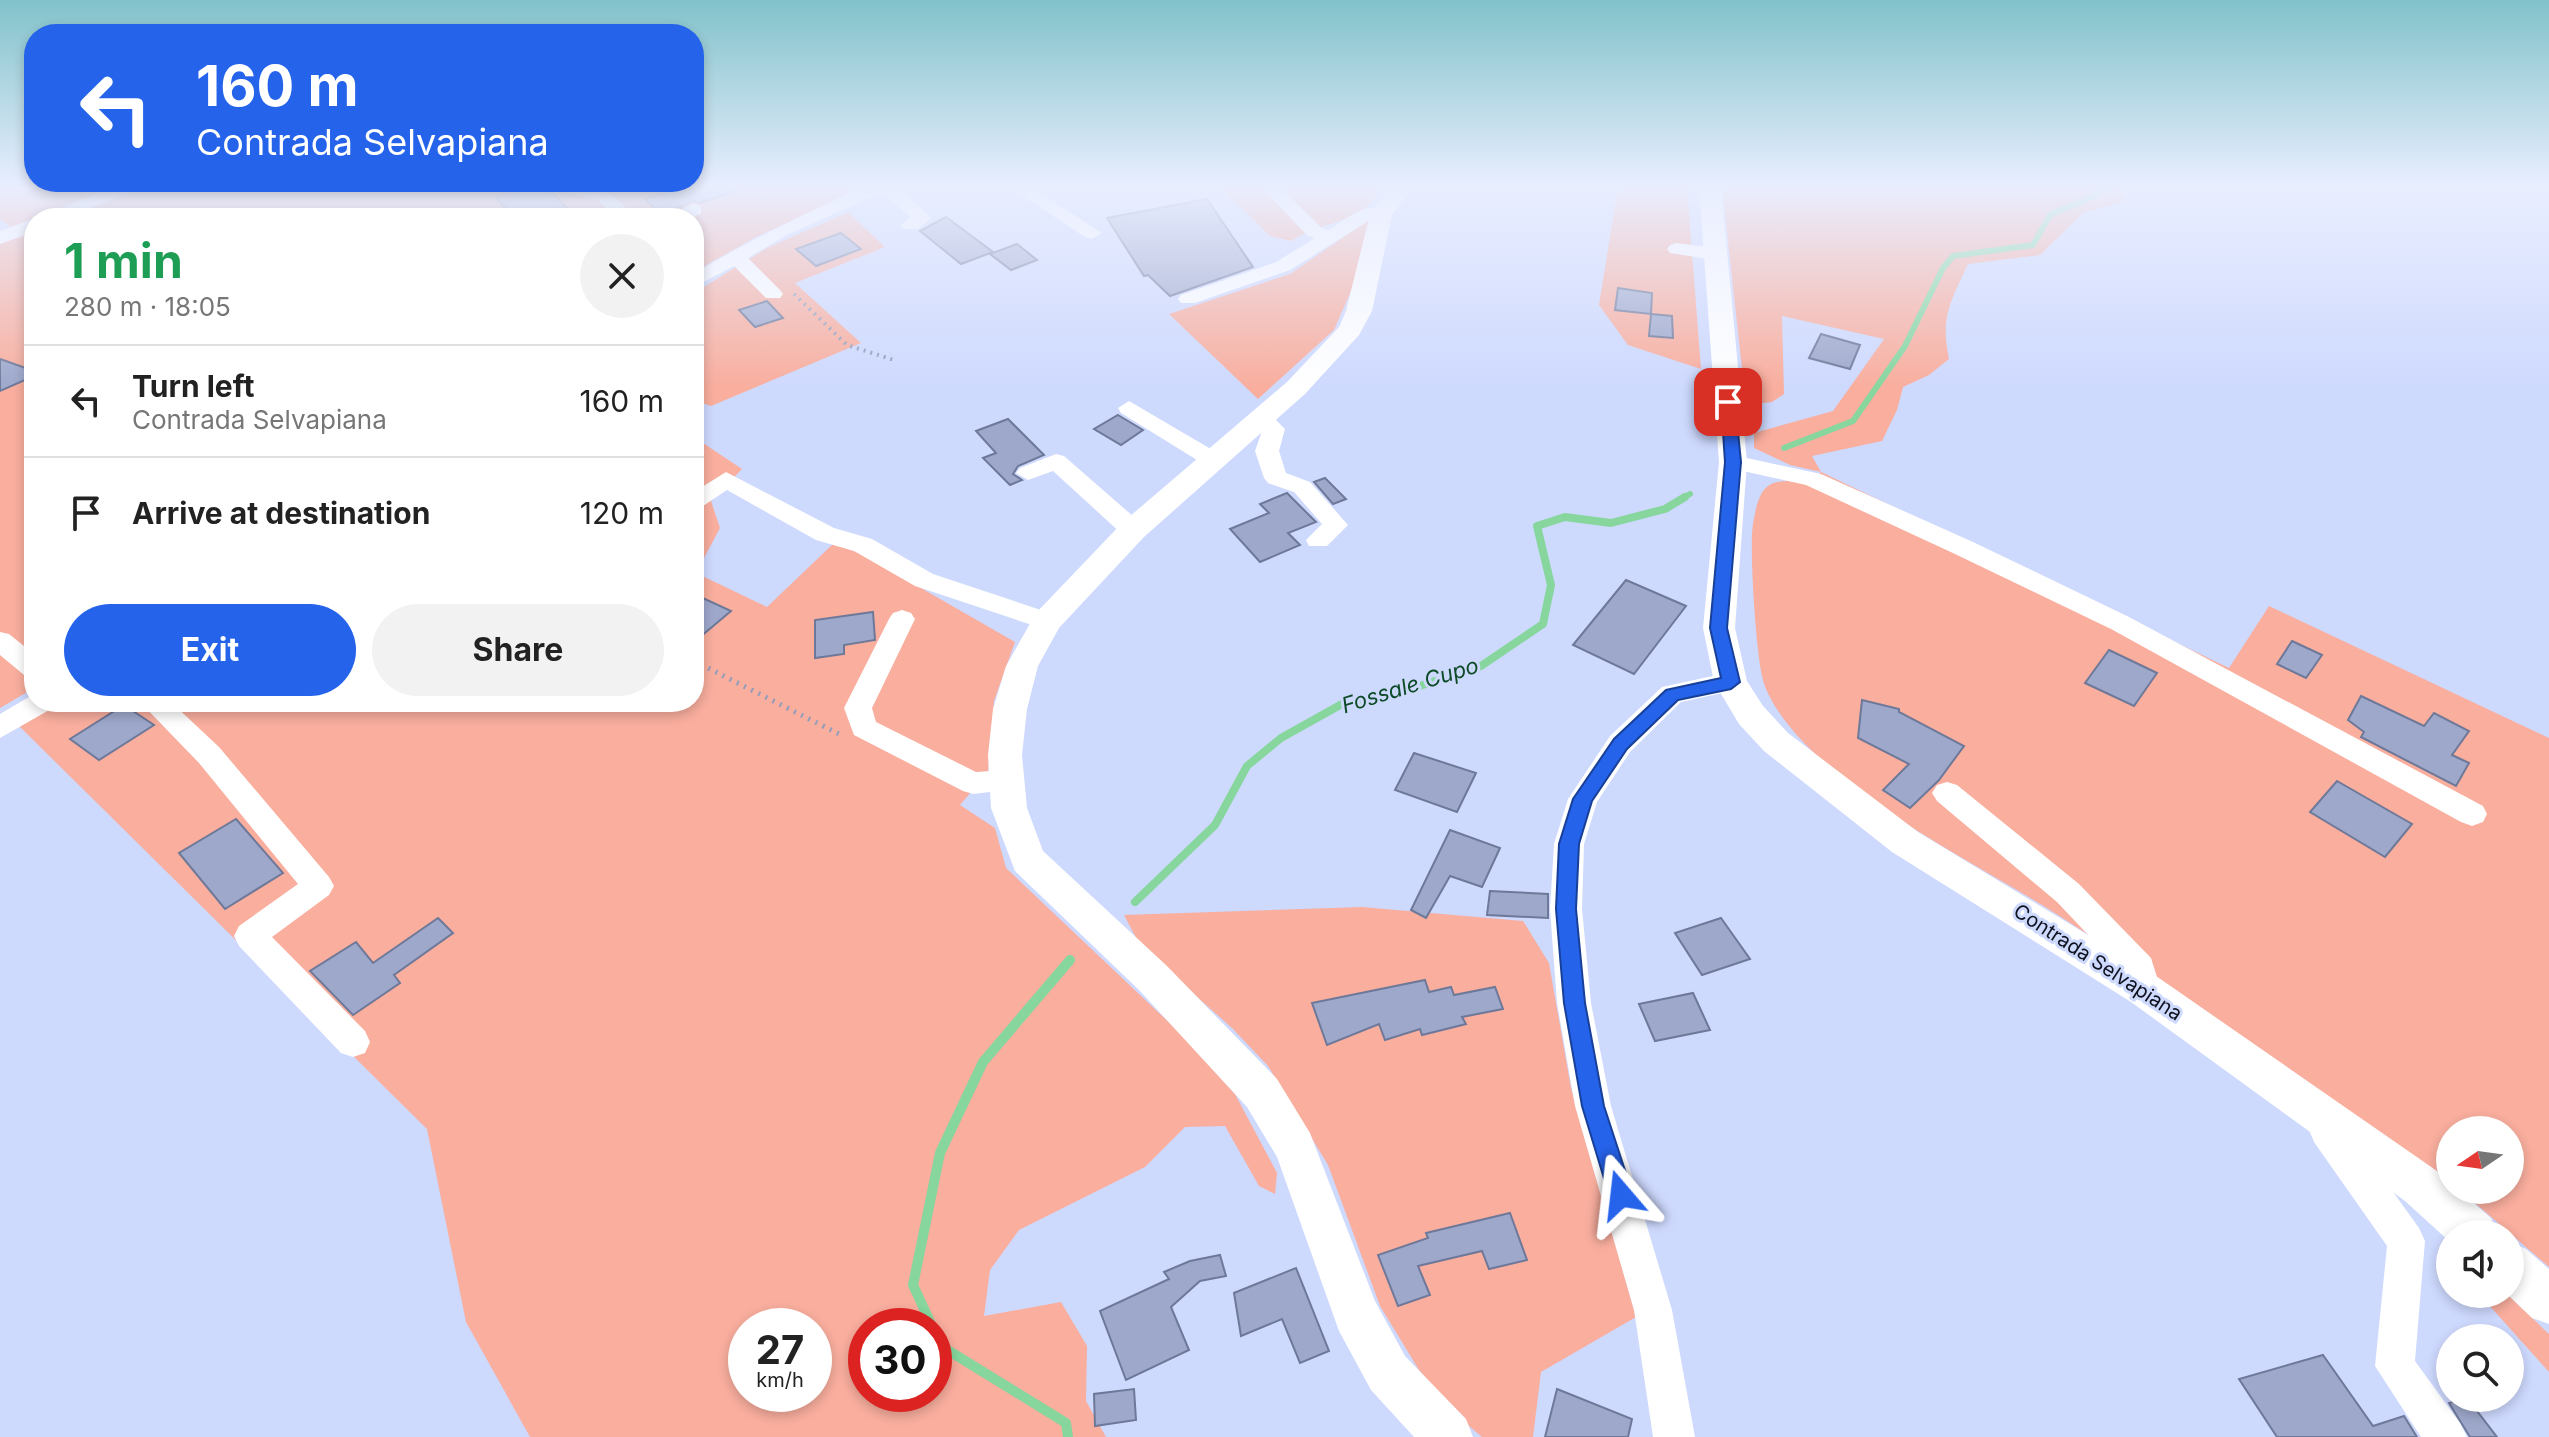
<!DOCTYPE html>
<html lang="en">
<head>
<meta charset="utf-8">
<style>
	body { margin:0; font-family:Inter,sans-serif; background:#f2f2f2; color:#222; height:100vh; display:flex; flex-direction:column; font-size:30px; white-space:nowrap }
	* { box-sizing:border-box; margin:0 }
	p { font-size:26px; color:#767676 }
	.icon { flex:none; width:44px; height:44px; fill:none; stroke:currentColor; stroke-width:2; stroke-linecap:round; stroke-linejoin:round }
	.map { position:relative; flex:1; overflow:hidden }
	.panel { position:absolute; left:24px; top:208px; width:680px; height:504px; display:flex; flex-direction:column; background:#fff; border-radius:32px; box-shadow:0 4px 12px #0003 }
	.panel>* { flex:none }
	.guide { position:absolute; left:24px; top:24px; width:680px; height:168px; border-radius:32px; box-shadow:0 4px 12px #0003; background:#2563eb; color:#fff; overflow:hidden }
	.needle { width:52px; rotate:257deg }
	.buttons { position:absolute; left:2436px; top:1116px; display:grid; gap:16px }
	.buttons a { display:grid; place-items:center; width:88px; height:88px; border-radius:50%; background:#fff; box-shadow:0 4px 12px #0003; font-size:40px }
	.speed { position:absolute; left:728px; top:1308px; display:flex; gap:16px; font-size:40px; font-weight:700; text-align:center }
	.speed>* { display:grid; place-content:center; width:104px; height:104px; border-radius:50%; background:#fff; box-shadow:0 4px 12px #0003; line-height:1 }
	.speed small { font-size:20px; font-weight:400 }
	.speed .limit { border:12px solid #d22; background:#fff; color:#111 }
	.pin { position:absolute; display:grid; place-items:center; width:68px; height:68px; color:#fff; margin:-34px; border-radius:16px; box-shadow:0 4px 12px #0006 }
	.me { position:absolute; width:88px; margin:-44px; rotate:343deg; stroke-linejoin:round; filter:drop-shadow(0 0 6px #0008) }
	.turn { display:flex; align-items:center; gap:28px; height:168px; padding:0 40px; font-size:36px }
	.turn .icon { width:104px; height:104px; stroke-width:2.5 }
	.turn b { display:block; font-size:56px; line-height:68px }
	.round { display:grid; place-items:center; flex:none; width:84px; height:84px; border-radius:42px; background:#f2f2f2 }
	.headline { display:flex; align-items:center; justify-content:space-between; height:136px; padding:0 40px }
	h1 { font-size:48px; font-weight:700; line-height:60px; color:#1e9e55 }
	.button { display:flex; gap:16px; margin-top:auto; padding:16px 40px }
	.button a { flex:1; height:92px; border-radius:48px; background:#2563eb; color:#fff; font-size:32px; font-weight:700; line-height:92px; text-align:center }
	.button a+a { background:#f2f2f2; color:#222 }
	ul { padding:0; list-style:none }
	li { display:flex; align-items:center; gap:24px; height:112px; padding:0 40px; border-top:2px solid #e0e0e0 }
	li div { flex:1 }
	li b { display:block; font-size:30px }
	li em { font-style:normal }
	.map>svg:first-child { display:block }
</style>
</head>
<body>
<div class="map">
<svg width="2549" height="1437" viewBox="0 0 2549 1437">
	<rect width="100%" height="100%" fill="#ced9fe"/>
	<g fill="#f9ae9e" fill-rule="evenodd">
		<path d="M0,187H114L11,227L0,219Z"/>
		<path d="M147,187H867L756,237L694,272V218H66Z"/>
		<path d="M1220,187H1383C1357,228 1327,218 1291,241L1270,236Z"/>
		<path d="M1618,187H1687L1701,369L1628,345L1599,305Z"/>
		<path d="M1722,187H2121L2123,202L2083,213L2040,255L1968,264C1951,301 1940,317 1949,359L1929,375L1903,387L1897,410L1882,441L1812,456L1821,472L2229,668L2269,606L2549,738V1267L2460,1190H2510V1130H2450V1183C2322,1091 2194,1002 2061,917C1975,862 1849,803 1786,722C1778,712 1766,693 1763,680C1756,656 1749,547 1753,524C1760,484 1767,477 1808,483L1821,472L1790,465L1754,448V433L1833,411L1884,339L1782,316L1784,394L1772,402L1746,405Z"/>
		<path d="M848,212L885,247L795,283L861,343L711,406L694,400V293L767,248Z"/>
		<path d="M1370,219L1352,289L1334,330L1258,399L1169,314L1290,274Z"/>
		<path d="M34,231V688L0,708V244Z"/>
		<path d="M694,437L742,469L711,501L720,528L696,573L767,607L833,544L860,553L1015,642L994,701L988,772L960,805L995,828L1006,868L1176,1029L1235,1094L1277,1173L1275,1194L1259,1186L1225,1126L1185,1127L1145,1167L1019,1230L990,1270L984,1316L1061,1302L1087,1346L1086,1401L1106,1437H530L466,1322L427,1129L19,726L59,702H694ZM746,1326H814V1394H746ZM866,1326H934V1394H866Z"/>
		<path d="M1362,907L1523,921L1549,963L1571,1088L1636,1317L1541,1372L1533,1437H1482L1455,1414L1419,1370L1380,1306L1328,1165L1268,1066L1232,1028L1141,947L1124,915Z"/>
		<path d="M2479,1294H2507L2549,1334V1372Z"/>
	</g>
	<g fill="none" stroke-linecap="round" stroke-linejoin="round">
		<g stroke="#86d69e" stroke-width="6">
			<path d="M1784,448L1853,421L1905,346L1943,268L1953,256L2033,245L2050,215L2094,196L2105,187"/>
			<path d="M1681,499L1690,494"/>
		</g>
		<path stroke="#86d69e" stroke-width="8" d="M1135,902L1215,825L1247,766L1281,738L1342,704L1398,693L1481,666L1543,624L1551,585L1537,526L1565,517L1611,523L1665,509L1685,497"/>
		<g stroke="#86d69e" stroke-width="10">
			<path d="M932,1326L913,1285L940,1153L983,1062L1070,960"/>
			<path d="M934,1331L941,1346L1066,1423L1068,1437"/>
		</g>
	</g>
	<g fill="#9ea8cb" stroke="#6e7899" stroke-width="2">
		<path d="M530,187H547L576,218H513L496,197Z"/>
		<path d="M682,187H735L736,191L700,203L693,201L662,215L645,199Z"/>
		<path d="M1207,199L1253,267L1170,296L1148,275L1144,276L1107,218Z"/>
		<path d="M946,217L993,252L961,264L920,231Z"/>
		<path d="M841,233L861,249L816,266L796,249Z"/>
		<path d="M1017,244L1037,260L1011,270L990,254Z"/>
		<path d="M1618,288L1652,293L1651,314L1615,310Z"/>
		<path d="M767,301L783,318L755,327L739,310Z"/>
		<path d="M1651,314L1672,316L1673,338L1649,336Z"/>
		<path d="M1821,334L1860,345L1850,369L1809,358Z"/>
		<path d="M0,359L34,371V376L0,391Z"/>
		<path d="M1118,415L1143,430L1121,445L1094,429Z"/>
		<path d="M1008,419L1044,455L1018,466L1013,474L1022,480L1010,485L983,458L996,453L976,431Z"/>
		<path d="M1325,478L1346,499L1333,504L1314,482Z"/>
		<path d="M1287,493L1316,522L1288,533L1300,545L1260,562L1230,529L1269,513L1260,504Z"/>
		<path d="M1626,580L1686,606L1634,674L1573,645Z"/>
		<path d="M694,594L731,611L694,642Z"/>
		<path d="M873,612L875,640L844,645V654L815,658V620Z"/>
		<path d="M2292,641L2322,655L2306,678L2277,664Z"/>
		<path d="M2109,650L2157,673L2134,706L2085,683Z"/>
		<path d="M2361,696L2424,726L2434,713L2469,731L2452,755L2469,763L2456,786L2361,737L2364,732L2348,720Z"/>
		<path d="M1862,700L1899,709V712L1964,746L1939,780L1910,808L1883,790L1909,764L1858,738Z"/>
		<path d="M124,705L154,725L99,760L70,739Z"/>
		<path d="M1414,753L1476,773L1457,812L1395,790Z"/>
		<path d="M2337,781L2412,824L2385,857L2310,812Z"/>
		<path d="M236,819L283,873L225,909L179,853Z"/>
		<path d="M1450,830L1500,848L1482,887L1450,876L1426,918L1411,910Z"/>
		<path d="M1490,891L1548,894V918L1487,915Z"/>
		<path d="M438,918L453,933L394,975L400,983L353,1015L310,971L356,942L373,963Z"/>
		<path d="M1721,918L1750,959L1702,975L1675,933Z"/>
		<path d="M1425,980L1429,992L1451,987L1454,995L1495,987L1503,1009L1462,1017L1466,1024L1422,1035L1420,1029L1385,1040L1379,1024L1327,1045L1312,1003Z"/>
		<path d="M1693,993L1710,1030L1655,1041L1639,1004Z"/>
		<path d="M1510,1213L1527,1260L1489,1269L1482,1251L1418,1266L1430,1295L1398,1306L1378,1255L1428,1238L1426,1233Z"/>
		<path d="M1220,1255L1226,1276L1200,1281L1171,1307L1189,1350L1126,1380L1100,1311L1169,1279L1164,1272L1190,1261Z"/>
		<path d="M1296,1268L1329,1351L1300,1363L1282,1319L1241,1336L1234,1293Z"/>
		<path d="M2323,1355L2373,1426L2404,1416L2417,1437H2277L2239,1379Z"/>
		<path d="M1134,1389L1136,1420L1095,1426L1094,1394Z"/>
		<path d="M1557,1389L1632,1419L1628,1437H1545Z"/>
		<path d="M2467,1398L2497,1437H2470L2449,1403Z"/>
	</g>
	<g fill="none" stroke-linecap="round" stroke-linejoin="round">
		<path stroke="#939cb9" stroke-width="4" stroke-dasharray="2 5" stroke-linecap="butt" d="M794,294L847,345L894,360"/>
		<path stroke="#939cb9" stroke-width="5" stroke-dasharray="2 6" stroke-linecap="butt" d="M694,661L841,735"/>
		<g fill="#fff" fill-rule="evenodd">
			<path d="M113,187H138L68,218H42Z"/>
			<path d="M559,187C596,186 611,187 634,218H615L598,200L562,191Z"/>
			<path d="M863,187H899L931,218L918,229H904L901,225L910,217L882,192L785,236L748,258L780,290L783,294L780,298H766L734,266L694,287V273C749,241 805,213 863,187Z"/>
			<path d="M1010,187H1031L1102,233L1092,239L1085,237Z"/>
			<path d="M1261,187H1280L1322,228L1329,230C1345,219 1373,197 1390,214L1388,218L1370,220L1290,270L1195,303H1181L1178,299L1181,295L1276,262L1315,238L1308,236Z"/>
			<path d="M694,204L701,206V214L689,218H662Z"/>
			<path d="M34,219V232L0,244V231Z"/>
			<path d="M1677,243L1715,248L1725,254L1715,260L1670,253L1667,249L1670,245Z"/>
			<path d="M1129,401L1221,455L1225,460L1213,467L1205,465L1121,413L1118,408Z"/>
			<path d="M1261,411L1269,413L1285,429L1279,451L1286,473L1310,482L1348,525L1327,546H1309L1306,540L1322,524L1294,492L1268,483L1264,478L1255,451L1262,431L1250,418Z"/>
			<path d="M1056,454L1064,456L1142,524L1145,530L1142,536H1124L1053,471L1028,480L1016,473L1020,468Z"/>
			<path d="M1733,455L1821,474L1973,542L2129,617L2483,806L2487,814L2483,822L2472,826L2461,822L2111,629L1955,554L1806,485L1725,467L1721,462Z"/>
			<path d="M726,472L834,528L872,539L933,574L1056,615L1060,621L1056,627L1047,630L915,586L854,551L816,540L727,490L694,512V492Z"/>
			<path d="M902,610L911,613L915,619L872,708L876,722L976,772L1006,770L1016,773L1021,781L1016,789L973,794L963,791L854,735L844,708L889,619L893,613Z"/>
			<path d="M0,632L9,634L34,654V678L24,675L0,655Z"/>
			<path d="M1731,672L1741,675L1745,682L1741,689L1681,702L1630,752L1597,802L1584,844L1582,909L1591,1003L1611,1106L1672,1310L1695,1437H1653L1634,1310L1575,1106L1557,1003L1550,909L1554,844L1568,799L1610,736L1662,687Z"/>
			<path d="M34,694V702H55L51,709L0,738V714Z"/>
			<path d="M140,702H171L219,747L329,877L334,886L329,895L272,937L365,1031L370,1042L365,1053L353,1057L341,1053L239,946L234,936L239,926L298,884L199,763Z"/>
			<path d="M1947,782L1957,785L2079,884L2151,958L2161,990L2157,1000L2145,1004L2133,1000L2125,974L2057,902L1937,801L1932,793L1937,785Z"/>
			<path d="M2327,1113L2340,1118L2419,1228L2425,1241L2415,1361L2460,1423L2467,1437H2421L2375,1366L2387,1246L2314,1142L2309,1130L2314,1118Z"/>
		</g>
		<g fill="#fff" fill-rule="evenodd">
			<path d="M1391,187H1413L1392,215L1372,311L1359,335L1305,394L1144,537L1059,628L1038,666L1027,709L1022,755L1027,808L1043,851L1167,966L1277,1079L1310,1133L1375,1301L1405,1356L1466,1419L1473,1437H1414L1371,1390L1339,1331L1277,1157L1247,1107L1139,990L1015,871L991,808L988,755L993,709L1006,666L1036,613L1122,523L1287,382L1339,327L1346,311L1370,214Z"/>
			<path d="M1699,187H1721L1747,462L1735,628L1747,681L1763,706L1788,733L1918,832L2159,978L2437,1171L2450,1182V1190H2459L2491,1218L2498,1234H2450V1242L2405,1201L2131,1002L1892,852L1764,751L1739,724L1714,682L1703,628L1719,462Z"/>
			<path d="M2510,1242L2526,1249L2549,1269V1324L2532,1318L2507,1294Z"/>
		</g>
	</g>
	<linearGradient id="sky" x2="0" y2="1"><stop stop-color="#81c2ca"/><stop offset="0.48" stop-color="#e9eeff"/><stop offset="1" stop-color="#e9eeff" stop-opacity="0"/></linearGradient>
	<rect width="2549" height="388" fill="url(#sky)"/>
	<path fill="#2563eb" stroke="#184099" stroke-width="2" d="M1728,398L1735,402L1741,462L1727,628L1740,682L1731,689L1678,700L1627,749L1592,801L1579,844L1576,909L1585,1003L1604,1106L1633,1195L1629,1204L1621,1207L1613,1204L1609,1195L1582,1106L1564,1003L1556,909L1559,844L1573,799L1614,739L1666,690L1721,678L1710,628L1725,462L1721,402Z"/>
	<g text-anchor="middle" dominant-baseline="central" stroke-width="6" stroke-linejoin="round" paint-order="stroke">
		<g font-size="20" fill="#0f121e" stroke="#ced9fe">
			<text transform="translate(2098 962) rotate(33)">Contrada Selvapiana</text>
		</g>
		<g font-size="22" font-style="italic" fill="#0d4a26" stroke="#ced9fe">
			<text transform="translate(1410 685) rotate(-17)">Fossale Cupo</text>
		</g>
	</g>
</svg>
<div class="buttons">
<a><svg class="needle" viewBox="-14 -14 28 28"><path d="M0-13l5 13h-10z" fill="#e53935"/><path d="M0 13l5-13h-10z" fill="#767676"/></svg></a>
<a><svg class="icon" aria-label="sound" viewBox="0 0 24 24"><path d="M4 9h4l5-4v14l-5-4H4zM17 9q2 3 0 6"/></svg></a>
<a><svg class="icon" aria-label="search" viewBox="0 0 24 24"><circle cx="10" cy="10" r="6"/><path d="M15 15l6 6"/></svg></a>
</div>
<div class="speed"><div>27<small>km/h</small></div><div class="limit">30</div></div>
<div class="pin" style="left:1728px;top:402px;background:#d93025"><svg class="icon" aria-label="arrive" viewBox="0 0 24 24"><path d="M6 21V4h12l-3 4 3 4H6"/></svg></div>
<svg class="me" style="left:1621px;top:1195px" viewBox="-20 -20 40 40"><path d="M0-17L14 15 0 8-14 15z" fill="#2563eb" stroke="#fff" stroke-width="4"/></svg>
<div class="guide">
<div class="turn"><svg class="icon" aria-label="left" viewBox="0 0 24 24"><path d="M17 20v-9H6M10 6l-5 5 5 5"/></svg><div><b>160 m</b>Contrada Selvapiana</div></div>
</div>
<section class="panel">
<div class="headline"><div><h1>1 min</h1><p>280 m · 18:05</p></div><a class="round"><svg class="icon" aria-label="close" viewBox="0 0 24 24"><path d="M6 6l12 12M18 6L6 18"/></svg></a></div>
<ul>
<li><svg class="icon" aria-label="left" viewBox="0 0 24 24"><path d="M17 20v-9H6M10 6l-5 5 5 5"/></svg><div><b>Turn left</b><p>Contrada Selvapiana</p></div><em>160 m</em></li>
<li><svg class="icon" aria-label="arrive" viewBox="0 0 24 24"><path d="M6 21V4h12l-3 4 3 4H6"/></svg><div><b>Arrive at destination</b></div><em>120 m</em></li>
</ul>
<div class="button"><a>Exit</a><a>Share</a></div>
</section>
</div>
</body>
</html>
